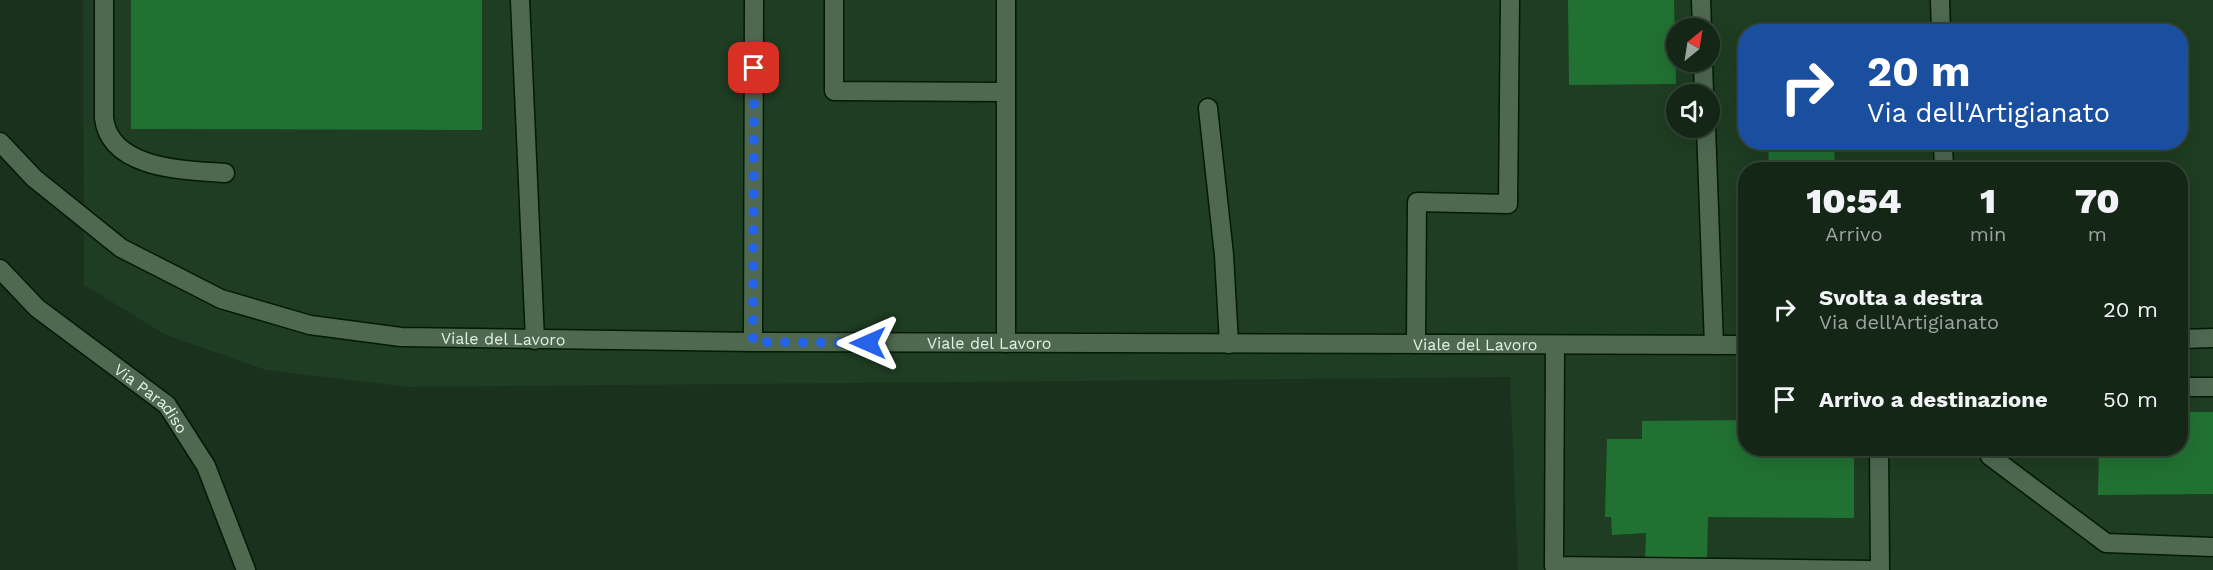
<!DOCTYPE html>
<html lang="it">
<head>
<meta charset="utf-8">
<style>
	body { margin:0; font-family:"Work Sans",sans-serif; background:#213223; color:#f1f3f6; height:100vh; display:flex; flex-direction:column; font-size:22px; white-space:nowrap }
	* { box-sizing:border-box; margin:0 }
	p { font-size:20px; color:#9da5a1 }
	.icon { flex:none; width:33px; height:33px; fill:none; stroke:currentColor; stroke-width:2; stroke-linecap:round; stroke-linejoin:round }
	.map { position:relative; flex:1; overflow:hidden }
	.side { position:absolute; left:1738px; top:162px; width:450px; height:294px; display:flex; flex-direction:column; background:#142616; border-radius:24px; box-shadow:0 6px 24px #0002,0 0 0 2px #334335 }
	.side>* { flex:none }
	.hud { position:absolute; left:1738px; top:24px; width:450px; height:126px; border-radius:24px; box-shadow:0 6px 24px #0002,0 0 0 2px #334335; background:#1a4fa0; color:#fff; overflow:hidden }
	.needle { width:39px; rotate:30deg }
	.fabs { position:absolute; left:1666px; top:18px; display:grid; gap:12px }
	.fabs a { display:grid; place-items:center; width:54px; height:54px; border-radius:50%; background:#142616; box-shadow:0 6px 24px #0002,0 0 0 2px #334335; font-size:30px }
	.pin { position:absolute; display:grid; place-items:center; width:51px; height:51px; color:#fff; margin:-26px; border-radius:12px; box-shadow:0 3px 9px #0006 }
	.me { position:absolute; width:66px; margin:-33px; rotate:270deg; stroke-linejoin:round; filter:drop-shadow(0 0 4px #0008) }
	.turn { display:flex; align-items:center; gap:21px; height:126px; padding:0 30px; font-size:27px }
	.turn .icon { width:78px; height:78px; stroke-width:2.5 }
	.turn b { display:block; font-size:42px; line-height:51px }
	.eta { display:flex; justify-content:space-evenly; align-items:center; height:102px; text-align:center }
	.eta b { font-size:36px; font-weight:800; line-height:42px }
	ul { padding:0; list-style:none }
	li { display:flex; align-items:center; gap:18px; height:90px; padding:0 30px }
	li div { flex:1 }
	li b { display:block; font-size:22px }
	li em { font-style:normal }
	.map>svg:first-child { display:block }
</style>
</head>
<body>
<div class="map">
<svg width="2213" height="570" viewBox="0 0 2213 570">
	<rect width="100%" height="100%" fill="#1a321d"/>
	<path fill="#1e3d22" fill-rule="evenodd" d="M83,0H2213V570H1518L1510,377L409,387L266,370L164,334L84,285ZM1677,28H1710V62H1677ZM1746,32H2181V142H1746ZM1677,94H1710V128H1677ZM1746,170H2181V448H1746Z"/>
	<g fill="#217232">
		<path d="M131,0H482V130L131,129Z"/>
		<path d="M1568,0H1674L1676,84L1569,85Z"/>
		<path d="M1768,142H1834L1835,170H1769Z"/>
		<path d="M2181,412H2213V494L2098,495L2099,448H2181Z"/>
		<path d="M1746,420V448H1854V518L1708,517L1707,560L1645,562L1646,533L1612,535L1611,517H1605L1607,439H1642V421Z"/>
	</g>
	<g fill="none" stroke-linecap="round" stroke-linejoin="round">
		<defs>
			<g id="minor">
				<path d="M104,0V118C110,170 186,170 225,173"/>
				<path d="M520,0L535,340"/>
				<path d="M834,0V91L1006,92"/>
				<path d="M1006,0V343"/>
				<path d="M1701,0L1702,28"/>
				<path d="M1940,0L1941,32"/>
				<path d="M1703,62L1704,94"/>
				<path d="M1208,108L1224,255L1229,344"/>
				<path d="M1706,128L1714,345"/>
				<path id="s1" d="M0,142L34,178L121,248L221,299L310,325L401,337L753,342L1746,345"/>
				<path d="M1943,142L1944,170"/>
				<path id="s2" d="M0,269L37,308L167,405L206,466L246,570"/>
				<path d="M2181,339L2213,338"/>
				<path d="M753,342L754,0"/>
				<path d="M1416,344L1417,202L1508,204L1510,0"/>
				<path d="M1555,345L1554,566L1869,570"/>
				<path d="M2181,387H2213"/>
				<path d="M1879,448L1880,570"/>
				<path d="M1990,448V456L2106,543L2213,547"/>
			</g>
		</defs>
		<use href="#minor" stroke="#031a06" stroke-width="21"/>
		<use href="#minor" stroke="#4f6951" stroke-width="18"/>
	</g>
	<g fill="none" stroke-linecap="round" stroke-linejoin="round">
		<path stroke="#2563eb" stroke-width="10" stroke-dasharray="0 18" d="M754,68L753,342L868,343"/>
	</g>
	<g text-anchor="middle" dominant-baseline="central" stroke-width="6" stroke-linejoin="round" paint-order="stroke">
		<g font-size="16" fill="#e2f1e3" stroke="#102814">
			<text stroke="none"><textPath href="#s1" startOffset="560">Viale del Lavoro</textPath></text>
			<text stroke="none"><textPath href="#s1" startOffset="1046">Viale del Lavoro</textPath></text>
			<text stroke="none"><textPath href="#s1" startOffset="1532">Viale del Lavoro</textPath></text>
			<text stroke="none"><textPath href="#s2" startOffset="200">Via Paradiso</textPath></text>
		</g>
	</g>
</svg>
<div class="fabs">
<a><svg class="needle" viewBox="-14 -14 28 28"><path d="M0-13l5 13h-10z" fill="#e53935"/><path d="M0 13l5-13h-10z" fill="#9da5a1"/></svg></a>
<a><svg class="icon" aria-label="sound" viewBox="0 0 24 24"><path d="M4 9h4l5-4v14l-5-4H4zM17 9q2 3 0 6"/></svg></a>
</div>
<div class="pin" style="left:754px;top:68px;background:#d93025"><svg class="icon" aria-label="arrive" viewBox="0 0 24 24"><path d="M6 21V4h12l-3 4 3 4H6"/></svg></div>
<svg class="me" style="left:868px;top:343px" viewBox="-20 -20 40 40"><path d="M0-17L14 15 0 8-14 15z" fill="#2563eb" stroke="#fff" stroke-width="4"/></svg>
<div class="hud">
<div class="turn"><svg class="icon" aria-label="right" viewBox="0 0 24 24"><path d="M7 20v-9h11M14 6l5 5-5 5"/></svg><div><b>20 m</b>Via dell'Artigianato</div></div>
</div>
<section class="side">
<div class="eta">
<div><b>10:54</b><p>Arrivo</p></div>
<div><b>1</b><p>min</p></div>
<div><b>70</b><p>m</p></div>
</div>
<ul>
<li><svg class="icon" aria-label="right" viewBox="0 0 24 24"><path d="M7 20v-9h11M14 6l5 5-5 5"/></svg><div><b>Svolta a destra</b><p>Via dell'Artigianato</p></div><em>20 m</em></li>
<li><svg class="icon" aria-label="arrive" viewBox="0 0 24 24"><path d="M6 21V4h12l-3 4 3 4H6"/></svg><div><b>Arrivo a destinazione</b></div><em>50 m</em></li>
</ul>
</section>
</div>
</body>
</html>
